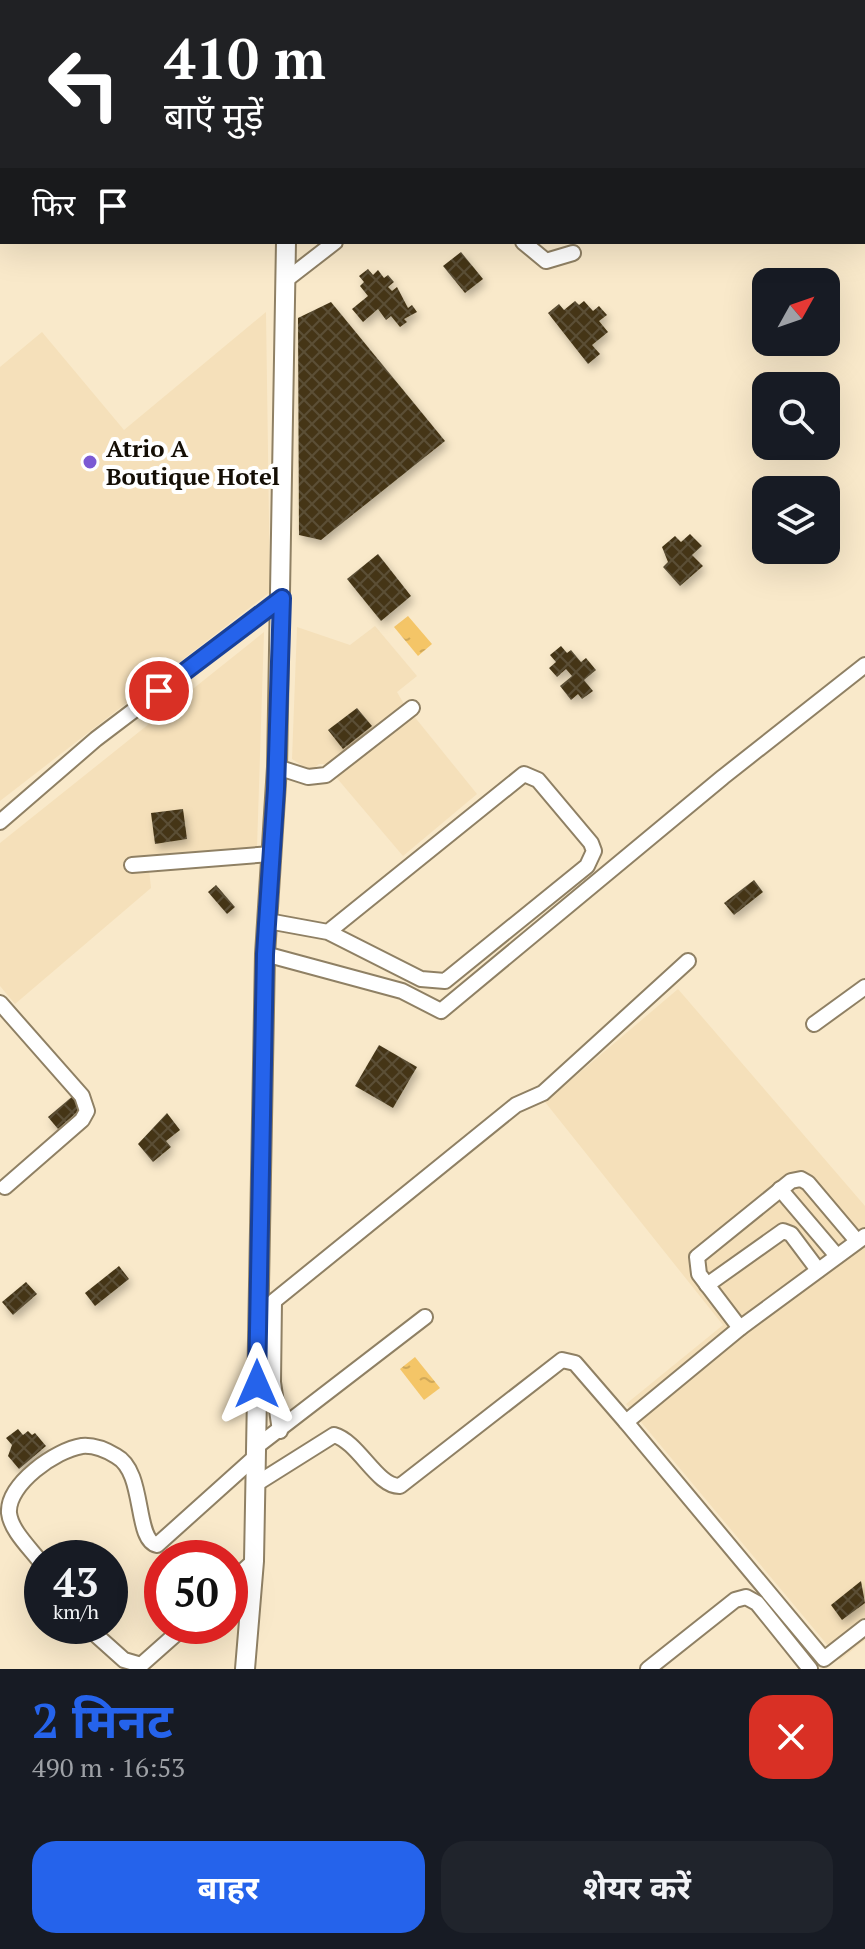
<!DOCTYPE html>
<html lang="hi">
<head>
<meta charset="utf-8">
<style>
	body { margin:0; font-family:"PT Serif","Noto Sans Devanagari",serif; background:#20242c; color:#f1f3f6; height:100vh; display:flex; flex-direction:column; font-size:30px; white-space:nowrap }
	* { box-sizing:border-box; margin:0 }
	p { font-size:26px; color:#9ea1a6 }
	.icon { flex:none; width:44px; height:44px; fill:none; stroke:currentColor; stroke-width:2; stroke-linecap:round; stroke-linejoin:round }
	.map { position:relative; height:1669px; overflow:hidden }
	.details { display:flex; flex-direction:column; background:#171b24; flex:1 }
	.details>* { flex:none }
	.top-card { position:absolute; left:0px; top:0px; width:866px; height:244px; box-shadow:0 8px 32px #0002; background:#202124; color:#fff; overflow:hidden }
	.needle { width:52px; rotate:50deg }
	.controls { position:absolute; left:752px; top:268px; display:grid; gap:16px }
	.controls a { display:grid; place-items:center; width:88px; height:88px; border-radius:16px; background:#171b24; box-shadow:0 8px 32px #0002; font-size:40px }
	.speed { position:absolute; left:24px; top:1540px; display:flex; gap:16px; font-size:40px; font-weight:700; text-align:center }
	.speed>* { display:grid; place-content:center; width:104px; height:104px; border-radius:50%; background:#171b24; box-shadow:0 8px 32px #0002; line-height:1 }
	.speed small { font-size:20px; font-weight:400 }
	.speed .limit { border:12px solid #d22; background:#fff; color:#111 }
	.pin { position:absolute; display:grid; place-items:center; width:68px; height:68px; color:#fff; margin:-34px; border:4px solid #fff; border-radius:50%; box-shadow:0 2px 8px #0007 }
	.me { position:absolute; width:88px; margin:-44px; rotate:0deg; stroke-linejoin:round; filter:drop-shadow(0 0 6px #0008) }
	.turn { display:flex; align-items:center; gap:28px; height:168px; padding:0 32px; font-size:36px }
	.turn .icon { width:104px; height:104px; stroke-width:2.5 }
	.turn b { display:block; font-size:56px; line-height:68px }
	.then { display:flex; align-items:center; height:76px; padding:0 32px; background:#0003; gap:16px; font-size:30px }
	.round { display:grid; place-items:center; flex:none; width:84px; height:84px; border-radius:24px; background:#20242c }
	.headline { display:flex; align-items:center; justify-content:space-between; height:136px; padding:0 32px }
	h1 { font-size:48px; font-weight:700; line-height:60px; color:#2563eb }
	.cta { display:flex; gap:16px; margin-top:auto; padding:16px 32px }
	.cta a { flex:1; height:92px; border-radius:24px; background:#2563eb; color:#fff; font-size:32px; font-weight:700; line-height:92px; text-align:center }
	.cta a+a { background:#20242c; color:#f1f3f6 }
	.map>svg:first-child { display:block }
</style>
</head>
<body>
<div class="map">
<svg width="865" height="1669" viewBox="0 0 865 1669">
	<defs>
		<pattern id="water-ripples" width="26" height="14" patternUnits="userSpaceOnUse" patternTransform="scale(2)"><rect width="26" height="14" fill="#f4c567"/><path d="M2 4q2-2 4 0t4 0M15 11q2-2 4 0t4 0" fill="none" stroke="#d0a858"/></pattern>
		<pattern id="building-cross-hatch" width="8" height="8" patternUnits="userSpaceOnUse" patternTransform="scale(2)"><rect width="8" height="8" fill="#443517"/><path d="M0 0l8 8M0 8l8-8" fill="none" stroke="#5b4f36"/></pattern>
		<filter id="shadow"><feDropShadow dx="3" dy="5" stdDeviation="4" flood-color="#0004"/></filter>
	</defs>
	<rect width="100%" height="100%" fill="#f9e9ca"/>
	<g fill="#f5e0ba">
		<path d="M266,312L270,592L0,801V367L42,332L124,430Z"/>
		<path d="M375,626L417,676L397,692L404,704L328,764H319L311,771L292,759L297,627L350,645Z"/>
		<path d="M264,632L257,848L157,857L149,869L151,888L15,1004L0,986V843Z"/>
		<path d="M413,715L477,794L403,856L336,777Z"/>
		<path d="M678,989L865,1206V1640L840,1660L626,1404L723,1325L545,1102Z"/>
	</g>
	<g fill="url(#water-ripples)">
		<path d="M408,616L432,644L418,656L394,627Z"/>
		<path d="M415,1357L440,1388L424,1400L400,1369Z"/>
	</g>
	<g fill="url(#building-cross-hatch)" filter="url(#shadow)">
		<path d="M461,252L483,279L465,293L443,266Z"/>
		<path d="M368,269L373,275L378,270L384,278L388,275L394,282L388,287L392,291L397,287L408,308L412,305L417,312L404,319L407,322L400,327L391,316L386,320L378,309L363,322L352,309L368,296L360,286L364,282L359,276Z"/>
		<path d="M575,301L579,305L584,301L593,311L599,306L607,315L599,321L608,332L592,345L600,354L588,364L548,313L559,304L564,310Z"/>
		<path d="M331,302L445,441L321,540L299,535L298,318Z"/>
		<path d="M690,534L702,546L692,555L703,566L680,586L663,567L668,562L662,547L675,536L681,542Z"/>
		<path d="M378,554L411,596L381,621L347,579Z"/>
		<path d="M561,646L567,653L571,650L581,662L586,658L596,670L584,680L593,691L582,699L578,694L571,700L560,686L572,676L566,669L557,677L549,668L556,662L550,655Z"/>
		<path d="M357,708L372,726L343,749L328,730Z"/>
		<path d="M183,809L187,839L155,844L151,813Z"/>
		<path d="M754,880L763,892L734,915L724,903Z"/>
		<path d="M216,885L235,907L227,914L208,892Z"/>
		<path d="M379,1045L417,1067L393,1108L355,1086Z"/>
		<path d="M74,1095L84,1106L58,1129L48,1117Z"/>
		<path d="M167,1113L180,1130L166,1141L171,1147L153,1162L138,1144Z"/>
		<path d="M119,1266L129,1279L95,1306L85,1293Z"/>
		<path d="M26,1282L37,1294L13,1315L2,1302Z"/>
		<path d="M18,1429L23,1435L28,1431L32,1435L35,1433L46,1446L19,1469L8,1456L12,1445L6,1438Z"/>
		<path d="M861,1581L865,1603L842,1620L831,1605Z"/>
	</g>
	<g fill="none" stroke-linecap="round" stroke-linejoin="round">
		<defs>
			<g id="minor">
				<path d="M44,0L51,2"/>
				<path d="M145,2L146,0"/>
				<path d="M230,2L233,0"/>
				<path d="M847,2L850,0"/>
				<path d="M0,103L2,105"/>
				<path d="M0,172L2,170"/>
				<path d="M0,217H2"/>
				<path d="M864,221L865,220"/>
				<path d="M523,242L546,261L573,253"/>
				<path d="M286,280L335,242"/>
				<path d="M277,767L308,777L326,775L412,708"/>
				<path d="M0,822L96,739L282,598"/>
				<path d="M132,865L271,854"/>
				<path d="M268,921L328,932L421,979L445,981L587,866L594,851L591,843L538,780L524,774L328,932"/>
				<path d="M265,954L402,991L441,1011L723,777L865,665"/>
				<path d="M0,1003L82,1096L87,1111L82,1120L5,1187"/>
				<path d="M814,1024L865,987"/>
				<path d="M780,1189L837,1256"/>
				<path d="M865,1236L740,1328L626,1422L824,1659L865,1627"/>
				<path d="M707,1285L783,1231L791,1234L818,1270"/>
				<path d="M740,1328L699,1274L697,1257L791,1181L801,1179L808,1183L857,1241"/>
				<path d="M280,1431L273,1382L274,1301L516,1105L543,1093L688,961"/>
				<path d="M256,1447L425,1317"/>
				<path d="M256,1484L334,1435C359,1442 377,1487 400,1486L562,1360L575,1363L626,1422"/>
				<path d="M42,1564C31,1549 11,1531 9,1513C7,1484 56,1450 82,1446C93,1445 106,1450 116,1456C146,1472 134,1540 157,1545L254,1458"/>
				<path d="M230,1583L254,1561"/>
				<path d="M86,1626L124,1660L141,1665L185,1626"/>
				<path d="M648,1669L735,1600L746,1597L757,1603L810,1669"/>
			</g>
			<g id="major">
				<path d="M268,0V2"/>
				<path d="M245,1669L254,1561L265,954L277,767L286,242"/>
			</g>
		</defs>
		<use href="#minor" stroke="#8f8064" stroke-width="18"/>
		<use href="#major" stroke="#8f8064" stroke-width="22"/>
		<use href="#minor" stroke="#fff" stroke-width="14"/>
		<use href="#major" stroke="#fff" stroke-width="18"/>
	</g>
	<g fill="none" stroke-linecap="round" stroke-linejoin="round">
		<defs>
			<path id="route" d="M159,691L282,598L276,789L265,954L257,1384"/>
		</defs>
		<use href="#route" stroke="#184099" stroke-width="20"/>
		<use href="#route" stroke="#2563eb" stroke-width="14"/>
	</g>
	<circle fill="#7b59d3" stroke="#fff" stroke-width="3" cx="90" cy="462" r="8"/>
	<g text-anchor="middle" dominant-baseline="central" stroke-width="8" stroke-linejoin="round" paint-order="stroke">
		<g font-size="24" font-weight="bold" fill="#140e05" stroke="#fff" text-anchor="start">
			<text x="106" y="448">Atrio A<tspan x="106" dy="28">Boutique Hotel</tspan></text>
		</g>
	</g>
</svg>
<div class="controls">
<a><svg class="needle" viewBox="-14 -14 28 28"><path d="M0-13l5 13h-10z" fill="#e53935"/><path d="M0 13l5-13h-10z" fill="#9ea1a6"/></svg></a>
<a><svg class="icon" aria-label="search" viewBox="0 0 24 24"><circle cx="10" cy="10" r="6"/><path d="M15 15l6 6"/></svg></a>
<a><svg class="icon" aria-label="layers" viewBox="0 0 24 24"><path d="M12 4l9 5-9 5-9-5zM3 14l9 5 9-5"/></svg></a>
</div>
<div class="speed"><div>43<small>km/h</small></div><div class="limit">50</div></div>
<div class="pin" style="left:159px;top:691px;background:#d93025"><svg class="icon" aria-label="arrive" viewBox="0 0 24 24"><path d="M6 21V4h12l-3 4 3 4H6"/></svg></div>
<svg class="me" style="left:257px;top:1384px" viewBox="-20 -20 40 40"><path d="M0-17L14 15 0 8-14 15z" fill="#2563eb" stroke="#fff" stroke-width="4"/></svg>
<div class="top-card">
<div class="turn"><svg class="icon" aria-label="left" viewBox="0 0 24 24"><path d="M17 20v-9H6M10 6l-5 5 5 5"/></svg><div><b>410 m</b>बाएँ मुड़ें</div></div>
<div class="then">फिर<svg class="icon" aria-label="arrive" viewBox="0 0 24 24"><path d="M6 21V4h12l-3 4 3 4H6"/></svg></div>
</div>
</div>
<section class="details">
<div class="headline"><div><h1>2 मिनट</h1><p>490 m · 16:53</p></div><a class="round" style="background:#d93025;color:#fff"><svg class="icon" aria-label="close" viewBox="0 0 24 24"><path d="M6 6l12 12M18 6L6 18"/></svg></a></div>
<div class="cta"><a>बाहर</a><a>शेयर करें</a></div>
</section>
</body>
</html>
